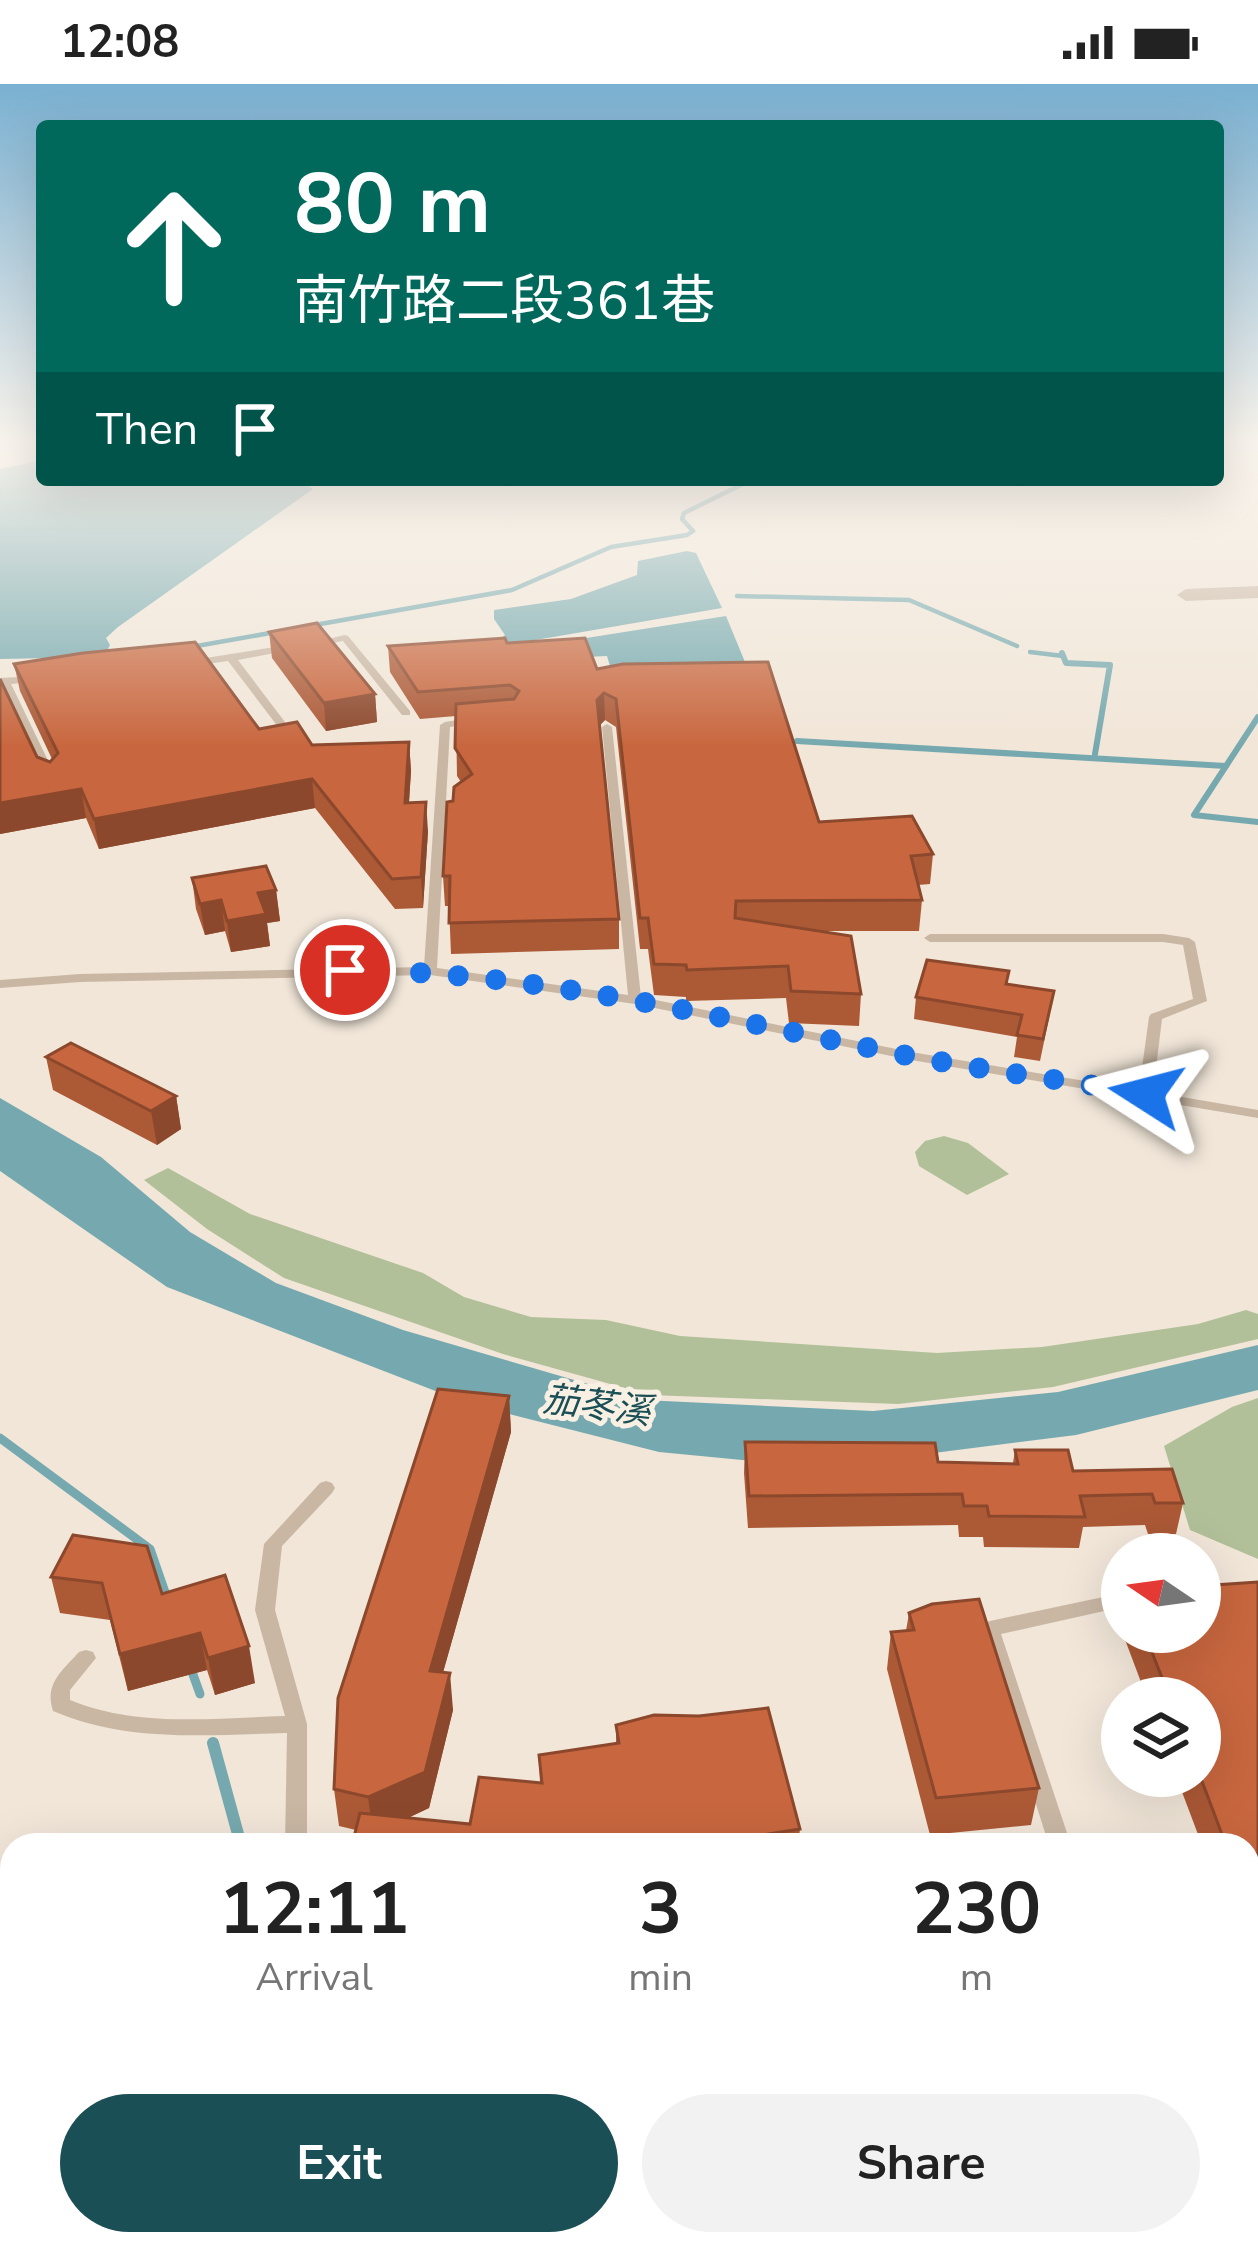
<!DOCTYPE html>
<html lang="en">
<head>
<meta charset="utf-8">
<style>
	body { margin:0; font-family:"Nunito Sans","Noto Sans TC",sans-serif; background:#f2f2f2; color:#222; height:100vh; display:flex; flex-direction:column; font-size:45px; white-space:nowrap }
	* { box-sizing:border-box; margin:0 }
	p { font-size:39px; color:#767676 }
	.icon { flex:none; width:66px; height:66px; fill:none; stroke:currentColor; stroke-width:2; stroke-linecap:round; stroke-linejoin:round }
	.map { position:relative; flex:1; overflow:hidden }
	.side { position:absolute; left:0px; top:1749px; width:1260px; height:423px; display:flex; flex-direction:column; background:#fff; border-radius:36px 36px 0 0; box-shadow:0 12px 48px #0002 }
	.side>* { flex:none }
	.top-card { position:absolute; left:36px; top:36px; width:1188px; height:366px; border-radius:12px; box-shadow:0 12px 48px #0002; background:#00695c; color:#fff; overflow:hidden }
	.needle { width:78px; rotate:283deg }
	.buttons { position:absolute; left:1101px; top:1449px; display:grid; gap:24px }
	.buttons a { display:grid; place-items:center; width:120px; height:120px; border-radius:50%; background:#fff; box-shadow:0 12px 48px #0002; font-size:60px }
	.pin { position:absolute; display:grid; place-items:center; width:102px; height:102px; color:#fff; margin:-51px; border:6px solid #fff; border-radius:50%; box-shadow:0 3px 12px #0007 }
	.me { position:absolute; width:132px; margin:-66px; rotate:279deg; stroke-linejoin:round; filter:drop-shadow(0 0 9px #0008) }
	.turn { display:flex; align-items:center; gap:42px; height:252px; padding:0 60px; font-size:54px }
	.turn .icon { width:156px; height:156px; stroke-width:2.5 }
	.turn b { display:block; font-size:84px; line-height:102px }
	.then { display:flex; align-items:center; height:114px; padding:0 60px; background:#0003; gap:24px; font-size:45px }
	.eta { display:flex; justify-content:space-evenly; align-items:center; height:204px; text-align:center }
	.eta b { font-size:72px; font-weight:700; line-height:84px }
	.primary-button { display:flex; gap:24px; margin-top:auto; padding:24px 60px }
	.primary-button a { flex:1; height:138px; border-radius:72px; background:#1b4f56; color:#fff; font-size:48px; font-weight:700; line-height:138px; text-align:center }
	.primary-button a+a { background:#f2f2f2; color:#222 }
	.status { display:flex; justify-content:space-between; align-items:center; height:84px; padding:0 60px; background:#fff; direction:ltr }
	.status svg { height:33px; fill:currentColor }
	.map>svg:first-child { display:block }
</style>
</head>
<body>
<div class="status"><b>12:08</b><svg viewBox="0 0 49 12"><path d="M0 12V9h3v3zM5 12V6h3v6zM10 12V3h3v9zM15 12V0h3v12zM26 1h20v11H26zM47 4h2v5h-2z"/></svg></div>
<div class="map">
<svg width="1258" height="2171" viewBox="0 0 1258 2171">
	<rect width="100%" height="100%" fill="#f1e6d8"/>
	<g fill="#b1c098">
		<path d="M944,1052L968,1059L1009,1090L967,1111L919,1082L915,1068L925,1057Z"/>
		<path d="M168,1084L250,1130L423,1189L464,1213L531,1233L606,1236L680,1252L937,1269L1042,1263L1198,1240L1246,1226L1258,1230V1255L1053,1303L898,1320L650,1311L503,1270L284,1194L207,1145L144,1096Z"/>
		<path d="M1258,1314V1475L1190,1446L1164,1362L1232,1323Z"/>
	</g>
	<g fill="#76a9af">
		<path d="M42,376V396H298L313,405L118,543L106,554L110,561L104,573L0,575V385Z"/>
		<path d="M687,467L696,469L722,524L507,561L499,556L505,551L494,535V526L571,515L637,491L638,477Z"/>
		<path d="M726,532L752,595L615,599L607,572L545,575L510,566Z"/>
		<path d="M0,1014L101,1073L190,1148L276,1199L403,1246L643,1316L873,1327L1058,1308L1258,1261V1306L1076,1351L918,1371L763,1378L659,1368L469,1320L167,1203L0,1087Z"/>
	</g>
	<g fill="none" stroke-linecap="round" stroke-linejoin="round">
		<g stroke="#76a9af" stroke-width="4.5">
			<path d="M737,512L909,516L1017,562"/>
			<path d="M309,542L512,506L611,463L687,451L693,447L682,435L684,429L751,396"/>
			<path d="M191,563L276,548"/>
			<path d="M1030,568L1063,572"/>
		</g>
		<g stroke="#76a9af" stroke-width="6">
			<path d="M1062,569L1066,579L1110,581L1095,670"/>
			<path d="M797,657L1226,682L1258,633"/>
			<path d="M1226,682L1194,731L1258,738"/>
		</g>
		<g stroke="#76a9af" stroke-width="9">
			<path d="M0,1354L150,1465L167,1514"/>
			<path d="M191,1585L200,1610"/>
		</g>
		<g stroke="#76a9af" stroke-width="12">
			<path d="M213,1659L241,1761"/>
			<path d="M451,2160L466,2171"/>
		</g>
		<g fill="#c9b7a4" fill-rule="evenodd">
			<path d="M345,551L348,552L410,627V631H402L343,557L311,563L306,560Z"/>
			<path d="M287,561L290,562V566L238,576L291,646L286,649L282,648L228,577L193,582L188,579L193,576Z"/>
			<path d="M38,592L43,595L42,597L11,600L56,693L50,696L44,693L0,600V594Z"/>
			<path d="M471,634L476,637L475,639L450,643L437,884L628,911L602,643L607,640L612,643L641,913L911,968L1139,1006L1149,933L1151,930L1193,915L1183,861L1163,858H930L924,854L930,850H1163L1189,854L1195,858L1207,917L1162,935L1153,1008L1258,1026V1034L911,976L635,920L430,891L80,898L0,904V896L80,890L424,883L440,641L445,638Z"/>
			<path d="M326,1397L332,1399L335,1404L332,1409L282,1462L275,1526L307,1640V1761H285L287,1649C207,1651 128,1659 53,1627C44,1600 62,1587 79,1568L86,1566L93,1568L96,1574L70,1606V1616C137,1644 214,1634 285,1632L255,1526L264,1460L320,1399Z"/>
			<path d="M1122,1509V1523L1001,1550L1071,1761H1049L980,1545L983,1540L990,1537Z"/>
			<path d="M0,1960L12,1966V1992L0,1986Z"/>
			<path d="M28,2160H58L52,2171H23Z"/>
			<path d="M268,2160H303L310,2171H275Z"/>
			<path d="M489,2160H516L521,2171H494Z"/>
		</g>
		<path fill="#c9b7a4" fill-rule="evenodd" d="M1258,502V514L1186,517L1177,511L1186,505Z"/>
		<g fill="#9d8575" fill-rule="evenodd">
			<path d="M1258,1991V2037L1248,2040V1992Z"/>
			<path d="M1258,2053V2103L1248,2105V2055Z"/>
			<path d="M654,2160H739L734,2171H649Z"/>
			<path d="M885,2160H971L966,2171H880Z"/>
		</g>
	</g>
	<g fill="#ac5936">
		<path d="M269,548L375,610L377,638L326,647L272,574Z"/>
		<path d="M507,559L597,585L819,738L933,770L930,800L918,801L922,816L919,847H820L861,910L859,942L789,939L786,914L686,917V913L654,911L648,865H640L616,643L605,636L600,641L619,835V865L451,870L449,822H445L443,792L453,717L461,698L457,692L456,632L420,635L390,588L388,562Z"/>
		<path d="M14,580L259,645L312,661L409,658L411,687L409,718L428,747L423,824L395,825L315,724L99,765L86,734L0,750V595L37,673L50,678L52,675L20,607Z"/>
		<path d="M192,794L276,806L280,837L267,839L270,862L231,868L225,847L205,851L196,825Z"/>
		<path d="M1007,900L1050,929L1040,977L1014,973L1017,953L914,935L916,913Z"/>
		<path d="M46,973L176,1012L181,1045L157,1061L53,1006Z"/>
		<path d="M509,1312L511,1348L443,1588L453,1626L429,1724L408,1734L470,1740L540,1699L539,1671L616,1660V1641L800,1745L798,1761H352L356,1746L339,1742L334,1705Z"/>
		<path d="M745,1358L938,1378L1013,1379L1015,1366L1073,1387L1183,1419L1176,1450H1148L1145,1441L1083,1443L1079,1464L984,1463L983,1453H959L958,1441L748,1444L744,1389Z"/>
		<path d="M73,1451L162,1510L255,1599L215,1611L207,1586L128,1607L110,1536L60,1529L51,1493Z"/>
		<path d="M1258,1498V1893L1252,1897L1248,1885V1761H1202L1176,1692H1200V1614H1147L1121,1545L1122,1539V1548H1200Z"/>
		<path d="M909,1529L1039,1704L1031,1741L930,1751L887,1585L891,1548L906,1547Z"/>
	</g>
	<g fill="#8c482c">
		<path d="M604,609L605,636L598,643L597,616Z"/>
		<path d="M375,610L377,638L326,647L324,619Z"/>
		<path d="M409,658L411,687L407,748L405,719Z"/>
		<path d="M312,695L315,724L99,765L94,735Z"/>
		<path d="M81,705L86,734L0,750V719Z"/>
		<path d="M426,718L428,747L423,824L421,793Z"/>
		<path d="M276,806L280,837L267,839L270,862L231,868L227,837L258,809Z"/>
		<path d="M221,816L225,847L205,851L200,820Z"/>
		<path d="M176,1012L181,1045L157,1061L151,1027Z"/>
		<path d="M509,1312L511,1348L433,1624L430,1587Z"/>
		<path d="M200,1549L207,1586L128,1607L120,1570Z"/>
		<path d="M249,1562L255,1599L215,1611L208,1574Z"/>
		<path d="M450,1589L453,1626L429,1724L373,1750L368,1713Z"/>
	</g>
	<g fill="#c8673f" stroke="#8c482c" stroke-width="3">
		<path d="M317,539L375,610L324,619L269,548Z"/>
		<path d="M505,554L507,559L585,554L597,585L623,580L768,578L819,738L912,732L933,770L911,772L922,816L736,817L735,834L851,852L861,910L791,907L788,882L687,886L686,881L654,880L648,834H640L616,615L604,609L597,616L619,835L449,839L450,792H443L447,718L453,717L454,703L472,690L455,664L456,620L514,615L519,607L510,601L418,608L388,562Z"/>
		<path d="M195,558L259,645L297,638L312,661L409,658L405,719L426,718L421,793L392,795L312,695L94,735L81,705L0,719V595L37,673L50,678L58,669L14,580L83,569Z"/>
		<path d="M266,782L276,806L258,809L266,830L227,837L221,816L200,820L192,794Z"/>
		<path d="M927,876L1009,887L1006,900L1054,907L1043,955L1017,951L1022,931L916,913Z"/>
		<path d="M71,959L176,1012L151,1027L46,973Z"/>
		<path d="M438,1305L509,1312L430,1587L450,1589L425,1688L368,1713L334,1705L338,1614Z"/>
		<path d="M745,1358L935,1359L938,1378L1018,1380L1015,1366H1068L1073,1387L1172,1385L1183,1419H1155L1152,1410L1080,1412L1085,1433L989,1432L987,1422H964L962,1410L749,1412Z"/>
		<path d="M73,1451L147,1462L162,1510L225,1491L249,1562L208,1574L200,1549L120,1570L102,1499L51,1493Z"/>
		<path d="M1258,1498V1843L1248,1817V1761H1226L1200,1692V1614H1170L1144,1548H1200V1502Z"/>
		<path d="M979,1515L1039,1704L936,1714L891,1548L914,1546L909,1529L932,1520Z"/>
		<path d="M768,1624L800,1745L699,1761H352L360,1729L470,1740L479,1693L542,1699L539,1671L619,1659L616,1641L654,1631L699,1632Z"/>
		<path d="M1258,2124V2171H1063L1108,2160H1248V2126Z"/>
	</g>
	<linearGradient id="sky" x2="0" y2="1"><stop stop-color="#7ab0d1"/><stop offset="0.54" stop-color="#f9f4ed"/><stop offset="1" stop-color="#f9f4ed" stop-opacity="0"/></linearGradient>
	<rect width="1258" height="662" fill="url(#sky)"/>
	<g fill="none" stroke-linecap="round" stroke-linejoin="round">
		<path stroke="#1a73e8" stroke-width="21" stroke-dasharray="0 37.8" d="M345,886C527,887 706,931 885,967C971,985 1059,995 1146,1010"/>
	</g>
	<g text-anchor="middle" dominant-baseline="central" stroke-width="10" stroke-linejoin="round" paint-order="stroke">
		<g font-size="36" font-style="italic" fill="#1b4f56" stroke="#f9f0e4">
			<text transform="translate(597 1322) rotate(7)">茄苳溪</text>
		</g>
	</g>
</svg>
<div class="buttons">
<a><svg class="needle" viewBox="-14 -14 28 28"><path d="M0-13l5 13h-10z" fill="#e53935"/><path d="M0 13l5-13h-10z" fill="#767676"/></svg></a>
<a><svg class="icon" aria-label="layers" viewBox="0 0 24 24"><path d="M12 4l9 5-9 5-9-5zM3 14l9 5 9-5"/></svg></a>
</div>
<div class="pin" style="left:345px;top:886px;background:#d93025"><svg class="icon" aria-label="arrive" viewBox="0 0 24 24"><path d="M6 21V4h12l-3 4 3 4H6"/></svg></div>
<svg class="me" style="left:1146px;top:1010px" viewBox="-20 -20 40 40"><path d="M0-17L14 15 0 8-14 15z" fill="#1a73e8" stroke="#fff" stroke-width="4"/></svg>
<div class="top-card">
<div class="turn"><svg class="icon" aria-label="ahead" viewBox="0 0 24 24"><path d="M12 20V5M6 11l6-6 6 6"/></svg><div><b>80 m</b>南竹路二段361巷</div></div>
<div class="then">Then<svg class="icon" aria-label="arrive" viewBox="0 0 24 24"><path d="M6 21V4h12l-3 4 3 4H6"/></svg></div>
</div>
<section class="side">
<div class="eta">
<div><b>12:11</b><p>Arrival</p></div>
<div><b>3</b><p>min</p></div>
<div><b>230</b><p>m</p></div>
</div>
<div class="primary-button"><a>Exit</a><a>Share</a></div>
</section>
</div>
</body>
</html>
